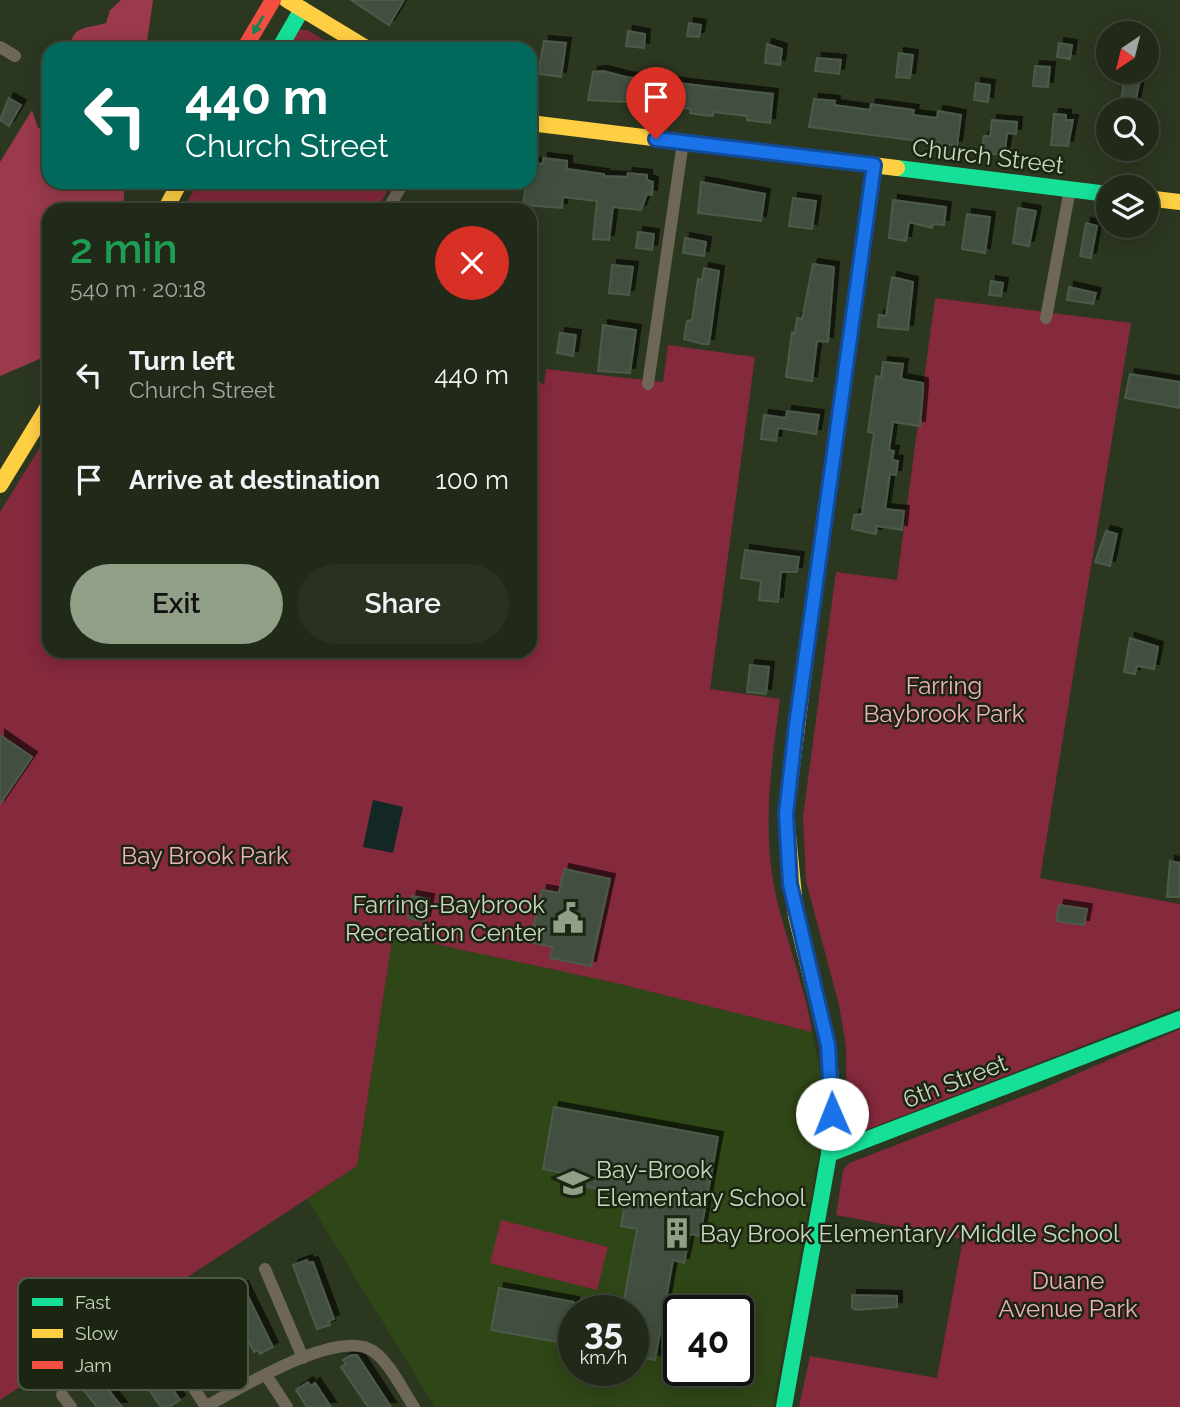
<!DOCTYPE html>
<html lang="en">
<head>
<meta charset="utf-8">
<style>
	body { margin:0; font-family:Raleway,sans-serif; background:#293121; color:#f1f3f6; height:100vh; display:flex; flex-direction:column; font-size:26px; white-space:nowrap }
	* { box-sizing:border-box; margin:0 }
	p { font-size:23px; color:#a2a6a2 }
	.icon { flex:none; width:38px; height:38px; fill:none; stroke:currentColor; stroke-width:2; stroke-linecap:round; stroke-linejoin:round }
	.map { position:relative; flex:1; overflow:hidden }
	.details { position:absolute; left:42px; top:203px; width:495px; height:455px; display:flex; flex-direction:column; background:#212918; border-radius:21px; box-shadow:0 4px 18px #0003,0 0 0 2px #3e4537 }
	.details>* { flex:none }
	.guide { position:absolute; left:42px; top:42px; width:495px; height:147px; border-radius:21px; box-shadow:0 4px 18px #0003,0 0 0 2px #3e4537; background:#00695c; color:#fff; overflow:hidden }
	.needle { width:46px; rotate:215deg }
	.fabs { position:absolute; left:1096px; top:21px; display:grid; gap:14px }
	.fabs a { display:grid; place-items:center; width:63px; height:63px; border-radius:50%; background:#212918; box-shadow:0 4px 18px #0003,0 0 0 2px #3e4537; font-size:35px }
	.speed { position:absolute; left:558px; top:1295px; display:flex; gap:14px; font-size:35px; font-weight:700; text-align:center }
	.speed>* { display:grid; place-content:center; width:91px; height:91px; border-radius:50%; background:#212918; box-shadow:0 4px 18px #0003,0 0 0 2px #3e4537; line-height:1 }
	.speed small { font-size:18px; font-weight:400 }
	.speed .limit { border:4px solid #111; border-radius:10px; background:#fff; color:#111 }
	.pin { position:absolute; display:grid; place-items:center; width:60px; height:60px; color:#fff; margin:-72px -30px; border-radius:50% 50% 50% 0; rotate:-45deg; box-shadow:0 0 7px #0007 }
	.pin .icon { rotate:45deg }
	.me { position:absolute; width:77px; margin:-38px; rotate:359deg; stroke-linejoin:round; filter:drop-shadow(0 0 5px #0008) }
	.turn { display:flex; align-items:center; gap:24px; height:147px; padding:0 28px; font-size:32px }
	.turn .icon { width:91px; height:91px; stroke-width:2.5 }
	.turn b { display:block; font-size:49px; line-height:60px }
	.round { display:grid; place-items:center; flex:none; width:74px; height:74px; border-radius:37px; background:#293121 }
	.headline { display:flex; align-items:center; justify-content:space-between; height:119px; padding:0 28px }
	h1 { font-size:42px; font-weight:600; line-height:52px; color:#1e9e55 }
	.cta { display:flex; gap:14px; margin-top:auto; padding:14px 28px }
	.cta a { flex:1; height:80px; border-radius:42px; background:#929f87; color:#111; font-size:28px; font-weight:600; line-height:80px; text-align:center }
	.cta a+a { background:#293121; color:#f1f3f6 }
	ul { padding:0; list-style:none }
	li { display:flex; align-items:center; gap:21px; height:105px; padding:0 28px }
	li div { flex:1 }
	li b { display:block; font-size:26px }
	li em { font-style:normal }
	.map>svg:first-child { display:block }
</style>
</head>
<body>
<div class="map">
<svg width="1180" height="1407" viewBox="0 0 1180 1407">
	<defs>
		<filter id="shadow"><feDropShadow dx="5" dy="-5" stdDeviation="0" flood-color="#0009"/></filter>
	</defs>
	<rect width="100%" height="100%" fill="#2c3720"/>
	<path fill="#2f4616" fill-rule="evenodd" d="M393,935L616,983L812,1032L821,1078L819,1152L773,1407H435L307,1199L357,1166ZM574,1311H634V1370H574ZM679,1311H738V1370H679Z"/>
	<g fill="#85293d">
		<path d="M299,30H307L339,49H288Z"/>
		<path d="M199,182H393L376,210H182Z"/>
		<path d="M935,298L1131,323L1040,878L1180,904V1008L853,1135L847,1131L846,1046L839,1005L806,881L803,816L836,572L897,580Z"/>
		<path d="M668,345L755,357L710,689L780,699C772,759 763,820 773,881C782,932 804,980 812,1032L616,983L393,935L357,1166L0,1400V512L49,433V651H530V376L544,385L546,369L663,382Z"/>
		<path d="M1180,1029V1407H799L810,1356L937,1378L963,1239L836,1215L843,1170L849,1163L1037,1091Z"/>
		<path d="M501,1220L608,1247L597,1290L490,1263Z"/>
	</g>
	<g fill="#9a3a4c">
		<path d="M121,0H153L146,49H70C72,24 88,29 106,23L110,10Z"/>
		<path d="M32,110L38,128L44,129L49,126V182H125L123,210H49V355L0,376V162Z"/>
	</g>
	<path fill="#132825" d="M373,800L403,807L393,853L363,847Z"/>
	<g fill="#43503f" stroke="#4c5a49" stroke-width="2" filter="url(#shadow)">
		<path d="M351,0H404L389,25Z"/>
		<path d="M689,23L701,25L699,37L687,36Z"/>
		<path d="M628,31L645,34L644,48L626,46Z"/>
		<path d="M544,41L566,43L561,77L538,74Z"/>
		<path d="M1059,43L1072,45L1070,59L1057,57Z"/>
		<path d="M767,44L782,49L780,65L765,63Z"/>
		<path d="M899,53L913,55L910,78L896,77Z"/>
		<path d="M817,58L841,60L839,74L815,71Z"/>
		<path d="M1035,66L1050,67L1048,87L1033,86Z"/>
		<path d="M603,71L626,77L773,94L770,123L747,120V116L713,112V116L701,115L690,113L691,109L645,103L588,100L593,72Z"/>
		<path d="M1125,72L1141,74L1135,104L1121,102Z"/>
		<path d="M976,83L990,85L988,102L974,100Z"/>
		<path d="M9,98L21,105L9,126L0,120Z"/>
		<path d="M814,99L835,101L834,105L870,110L871,104L914,110L913,115L937,118L938,111L961,115L957,146L809,127Z"/>
		<path d="M1054,114L1066,115V120H1073L1068,146L1051,145Z"/>
		<path d="M992,120L1017,122L1016,134L1007,133L1005,151L1002,155L984,153L982,148L984,136H990Z"/>
		<path d="M543,158L567,161V169L604,174V176L627,177L628,173L647,175V180L653,182L652,195L647,194L641,210L613,207L609,240L593,239L597,201L563,197L562,208L523,205L526,182H530V162L543,164Z"/>
		<path d="M701,182L765,194L761,221L698,213Z"/>
		<path d="M793,198L816,201L812,229L789,226Z"/>
		<path d="M893,200L946,207L944,225L933,224L932,228L909,222L906,241L889,238Z"/>
		<path d="M1018,208L1036,211L1029,246L1013,243Z"/>
		<path d="M967,214L990,217L985,253L962,249Z"/>
		<path d="M1086,223L1097,226L1091,258L1080,256Z"/>
		<path d="M638,232L654,234L652,250L636,248Z"/>
		<path d="M685,238L706,242L704,256L683,253Z"/>
		<path d="M813,264L834,267L828,342L817,341L812,381L786,377L792,332L795,333L797,318L802,319Z"/>
		<path d="M612,265L633,267L629,295L609,293Z"/>
		<path d="M704,268L719,271L709,344H703L684,339L687,321L692,320L698,279L702,280Z"/>
		<path d="M892,277L913,282L908,330L878,327L879,315L886,316Z"/>
		<path d="M991,281L1003,283L1001,296L989,295Z"/>
		<path d="M1069,287L1096,293L1093,304L1067,300Z"/>
		<path d="M603,325L636,330L630,373L598,371Z"/>
		<path d="M560,333L576,335L573,356L557,353Z"/>
		<path d="M883,362L903,364L901,379L923,383V390L920,426L893,422L889,450L894,451L892,460L898,461L896,475L890,474L885,509L904,511L902,530L877,526L876,534L852,529L854,515L862,514L874,433L868,432L876,376L881,377Z"/>
		<path d="M1130,374L1180,382V408L1125,398Z"/>
		<path d="M787,411L819,415L816,434L778,428L776,441L761,439L764,415L786,418Z"/>
		<path d="M1106,531L1117,534L1110,566L1095,562Z"/>
		<path d="M745,550L799,557L797,572H781L778,602L759,600L761,581L741,578Z"/>
		<path d="M1130,638L1158,647L1154,669L1137,666L1135,674L1124,672Z"/>
		<path d="M750,665L769,667L766,694L747,692Z"/>
		<path d="M0,735L32,757L0,804Z"/>
		<path d="M1170,861L1180,863V897H1167Z"/>
		<path d="M564,869L610,879L591,966L550,958L553,947L530,942L542,890L559,893Z"/>
		<path d="M412,896L429,899L425,921L408,918Z"/>
		<path d="M1059,905L1087,909L1084,925L1056,921Z"/>
		<path d="M554,1107L718,1137L700,1236L690,1234L684,1263L673,1260L655,1360L634,1356V1311H622L637,1229L621,1226L625,1203L603,1190L561,1182L563,1173L543,1169Z"/>
		<path d="M307,1260L308,1263L313,1262L334,1319L329,1321L330,1325L317,1329L293,1265Z"/>
		<path d="M243,1286L273,1347L260,1354L258,1350L254,1352L227,1298L232,1296L230,1293Z"/>
		<path d="M499,1288L574,1302V1345L491,1330Z"/>
		<path d="M852,1295L897,1296V1307L856,1310L852,1308Z"/>
		<path d="M141,1343L180,1400L169,1407H161L127,1358L131,1355L129,1352Z"/>
		<path d="M351,1355H357L391,1407H368L341,1367L346,1364L343,1360Z"/>
		<path d="M92,1378L95,1381L99,1378L122,1407H97L81,1387Z"/>
		<path d="M308,1382L311,1386L315,1383L331,1407H307L296,1390Z"/>
	</g>
	<g fill="none" stroke-linecap="round" stroke-linejoin="round">
		<g stroke="#6e6758" stroke-width="12">
			<path d="M0,47L15,56"/>
			<path d="M387,210L404,182"/>
			<path d="M1046,318L1070,189"/>
			<path d="M648,384L683,142"/>
			<path d="M265,1269L303,1358"/>
			<path d="M155,1328L206,1407"/>
			<path d="M266,1375L287,1407"/>
			<path d="M62,1395L71,1407"/>
			<path d="M205,1407C239,1389 338,1327 373,1351C390,1363 402,1389 414,1407"/>
		</g>
		<g stroke="#16e098" stroke-width="16">
			<path d="M279,49L302,9"/>
			<path d="M897,168L1108,194"/>
			<path d="M810,625L874,165"/>
			<path d="M829,1154L1180,1019"/>
			<path d="M784,1407L829,1154L831,1080L828,1045L813,985"/>
		</g>
		<g stroke="#ffcf43" stroke-width="16">
			<path d="M287,0L368,49"/>
			<path d="M530,123L897,168"/>
			<path d="M1146,198L1180,202"/>
			<path d="M165,210L180,182"/>
			<path d="M0,485L49,405"/>
			<path d="M810,625L786,814L796,916L813,985"/>
		</g>
		<path stroke="#f24e42" stroke-width="16" d="M244,49L273,0"/>
	</g>
	<defs><path id="oneway-solid" d="M-6-.8H1V-3.2L6.5 0L1 3.2V.8H-6Z" transform="scale(1.75)"/></defs>
	<use fill="#188255" href="#oneway-solid" transform="translate(258 25) rotate(120)"/>
	<g fill="none" stroke-linecap="round" stroke-linejoin="round">
		<defs>
			<path id="route" d="M656,139L874,165L796,726L786,814L790,884L828,1045L832,1114"/>
		</defs>
		<use href="#route" stroke="#114b97" stroke-width="18"/>
		<use href="#route" stroke="#1a73e8" stroke-width="12"/>
	</g>
	<defs>
		<symbol id="civic-bare" viewBox="-9 -9 18 18"><path d="M-.6-6.5H3V-4.5H.6V-3L4-1V1h2V6H-6V1h2V-1L-.6-3ZM-1.2 2.5V6h2.4V2.5Z" fill="#929f87" stroke="#1b2512" stroke-width="2.5" paint-order="stroke"/></symbol>
		<symbol id="school-bare" viewBox="-9 -9 18 18"><path d="M0-5L7-2L0 1L-7-2ZM-4 1L0 2.5L4 1V4Q0 6-4 4Z" fill="#929f87" stroke="#1b2512" stroke-width="2.5" paint-order="stroke"/></symbol>
		<symbol id="building-bare" viewBox="-9 -9 18 18"><path d="M-4-6H4V6H1V3H-1V6H-4ZM-2.5-4.3h1.7v1.8h-1.7ZM.8-4.3h1.7v1.8H.8ZM-2.5-1h1.7V.8h-1.7ZM.8-1h1.7V.8H.8Z" fill="#929f87" stroke="#1b2512" stroke-width="2.5" paint-order="stroke"/></symbol>
	</defs>
	<g fill-rule="evenodd">
		<use href="#civic-bare" x="546" y="896" width="44" height="44"/>
		<use href="#school-bare" x="551" y="1161" width="44" height="44"/>
		<use href="#building-bare" x="655" y="1211" width="44" height="44"/>
	</g>
	<g text-anchor="middle" dominant-baseline="central" stroke-width="5" stroke-linejoin="round" paint-order="stroke">
		<g font-size="24" fill="#c9d7bf" stroke="#1b2512">
			<text transform="translate(988 156) rotate(7)">Church Street</text>
			<text transform="translate(955 1081) rotate(-21)">6th Street</text>
		</g>
		<g font-size="24" fill="#efb2ba" stroke="#1b2512">
			<text x="944" y="685">Farring<tspan x="944" dy="28">Baybrook Park</tspan></text>
			<text x="205" y="855">Bay Brook Park</text>
			<text x="1068" y="1280">Duane<tspan x="1068" dy="28">Avenue Park</tspan></text>
		</g>
		<g font-size="24" fill="#c9d7bf" stroke="#1b2512" text-anchor="start">
			<text x="545" y="904" text-anchor="end">Farring-Baybrook<tspan x="545" dy="28">Recreation Center</tspan></text>
			<text x="596" y="1169">Bay-Brook<tspan x="596" dy="28">Elementary School</tspan></text>
			<text x="700" y="1233">Bay Brook Elementary/Middle School</text>
		</g>
	</g>
	<rect x="18" y="1278" width="230" height="112" rx="10" fill="#1b2512" stroke="#4f5a46" stroke-width="2"/>
	<rect x="32" y="1298" width="31" height="8" fill="#16e098"/>
	<rect x="32" y="1329" width="31" height="9" fill="#ffcf43"/>
	<rect x="32" y="1361" width="31" height="8" fill="#f24e42"/>
	<g font-size="19" fill="#c9d7bf">
		<text x="75" y="1309">Fast</text>
		<text x="75" y="1340">Slow</text>
		<text x="75" y="1372">Jam</text>
	</g>
</svg>
<div class="fabs">
<a><svg class="needle" viewBox="-14 -14 28 28"><path d="M0-13l5 13h-10z" fill="#e53935"/><path d="M0 13l5-13h-10z" fill="#a2a6a2"/></svg></a>
<a><svg class="icon" aria-label="search" viewBox="0 0 24 24"><circle cx="10" cy="10" r="6"/><path d="M15 15l6 6"/></svg></a>
<a><svg class="icon" aria-label="layers" viewBox="0 0 24 24"><path d="M12 4l9 5-9 5-9-5zM3 14l9 5 9-5"/></svg></a>
</div>
<div class="speed"><div>35<small>km/h</small></div><div class="limit">40</div></div>
<div class="pin" style="left:656px;top:139px;background:#d93025"><svg class="icon" aria-label="arrive" viewBox="0 0 24 24"><path d="M6 21V4h12l-3 4 3 4H6"/></svg></div>
<svg class="me" style="left:832px;top:1114px" viewBox="-20 -20 40 40"><circle r="19" fill="#fff"/><path d="M0-13L10 11 0 6-10 11z" fill="#1a73e8"/></svg>
<div class="guide">
<div class="turn"><svg class="icon" aria-label="left" viewBox="0 0 24 24"><path d="M17 20v-9H6M10 6l-5 5 5 5"/></svg><div><b>440 m</b>Church Street</div></div>
</div>
<section class="details">
<div class="headline"><div><h1>2 min</h1><p>540 m · 20:18</p></div><a class="round" style="background:#d93025;color:#fff"><svg class="icon" aria-label="close" viewBox="0 0 24 24"><path d="M6 6l12 12M18 6L6 18"/></svg></a></div>
<ul>
<li><svg class="icon" aria-label="left" viewBox="0 0 24 24"><path d="M17 20v-9H6M10 6l-5 5 5 5"/></svg><div><b>Turn left</b><p>Church Street</p></div><em>440 m</em></li>
<li><svg class="icon" aria-label="arrive" viewBox="0 0 24 24"><path d="M6 21V4h12l-3 4 3 4H6"/></svg><div><b>Arrive at destination</b></div><em>100 m</em></li>
</ul>
<div class="cta"><a>Exit</a><a>Share</a></div>
</section>
</div>
</body>
</html>
